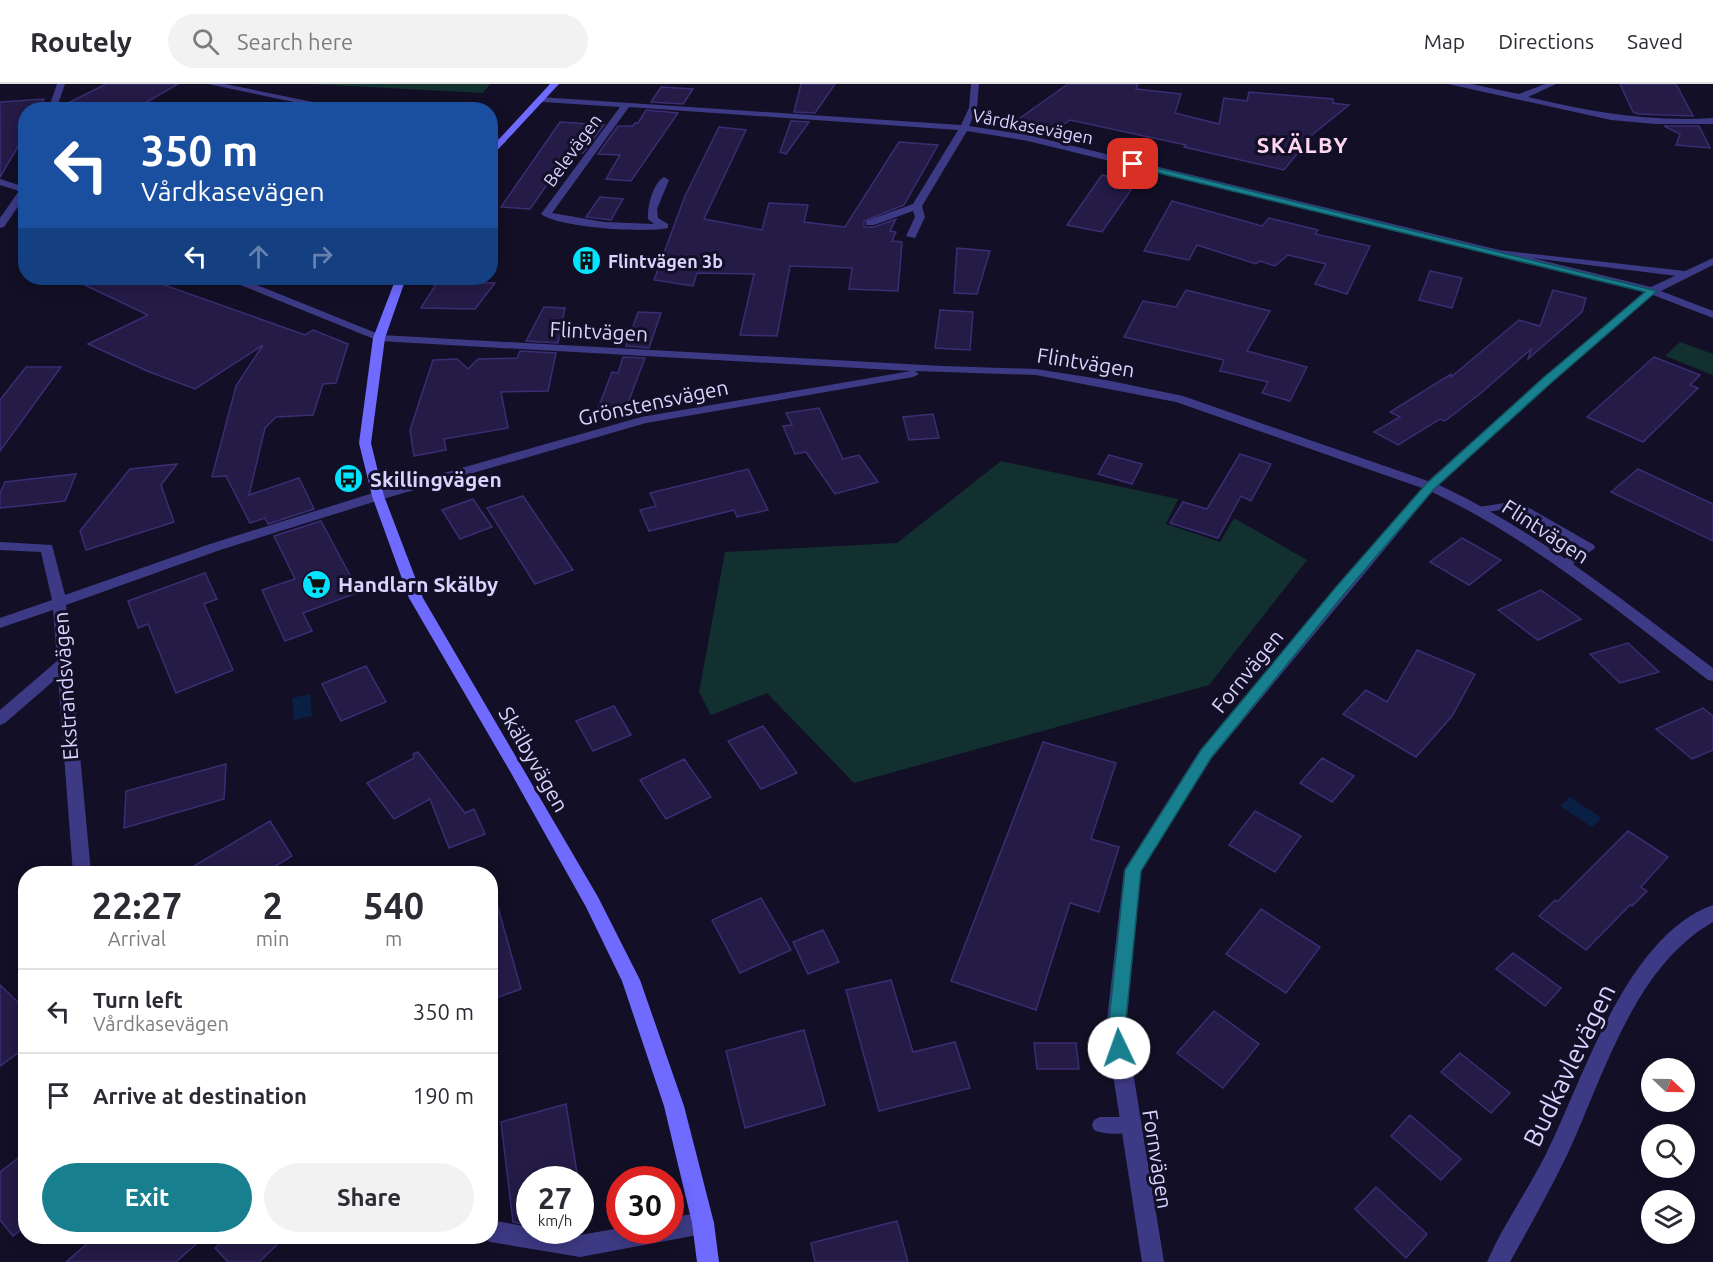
<!DOCTYPE html>
<html lang="en">
<head>
<meta charset="utf-8">
<style>
	body { margin:0; font-family:Ubuntu,sans-serif; background:#f2f2f3; color:#2b2b33; height:100vh; display:flex; flex-direction:column; font-size:22px; white-space:nowrap }
	* { box-sizing:border-box; margin:0 }
	p { font-size:20px; color:#7c7c81 }
	.icon { flex:none; width:33px; height:33px; fill:none; stroke:currentColor; stroke-width:2; stroke-linecap:round; stroke-linejoin:round }
	.map { position:relative; flex:1; overflow:hidden }
	.panel { position:absolute; left:18px; top:782px; width:480px; height:378px; display:flex; flex-direction:column; background:#fff; border-radius:24px; box-shadow:0 3px 15px #0003 }
	.panel>* { flex:none }
	.banner { position:absolute; left:18px; top:18px; width:480px; height:183px; border-radius:24px; box-shadow:0 3px 15px #0003; background:#1a4fa0; color:#fff; overflow:hidden }
	.needle { width:39px; rotate:112deg }
	.controls { position:absolute; left:1641px; top:974px; display:grid; gap:12px }
	.controls a { display:grid; place-items:center; width:54px; height:54px; border-radius:50%; background:#fff; box-shadow:0 3px 15px #0003; font-size:30px }
	.speed { position:absolute; left:516px; top:1082px; display:flex; gap:12px; font-size:30px; font-weight:700; text-align:center }
	.speed>* { display:grid; place-content:center; width:78px; height:78px; border-radius:50%; background:#fff; box-shadow:0 3px 15px #0003; line-height:1 }
	.speed small { font-size:15px; font-weight:400 }
	.speed .limit { border:9px solid #d22; background:#fff; color:#111 }
	.pin { position:absolute; display:grid; place-items:center; width:51px; height:51px; color:#fff; margin:-26px; border-radius:12px; box-shadow:0 3px 9px #0006 }
	.me { position:absolute; width:66px; margin:-33px; rotate:357deg; stroke-linejoin:round; filter:drop-shadow(0 0 4px #0008) }
	.turn { display:flex; align-items:center; gap:21px; height:126px; padding:0 24px; font-size:27px }
	.turn .icon { width:78px; height:78px; stroke-width:2.5 }
	.turn b { display:block; font-size:42px; line-height:51px }
	.lanes { display:flex; align-items:center; height:57px; padding:0 24px; background:#0003; justify-content:center; gap:30px; direction:ltr }
	.lanes .off { opacity:.35 }
	.eta { display:flex; justify-content:space-evenly; align-items:center; height:102px; text-align:center }
	.eta b { font-size:36px; font-weight:700; line-height:42px }
	.action { display:flex; gap:12px; margin-top:auto; padding:12px 24px }
	.action a { flex:1; height:69px; border-radius:36px; background:#187f8f; color:#fff; font-size:24px; font-weight:700; line-height:69px; text-align:center }
	.action a+a { background:#f2f2f3; color:#2b2b33 }
	ul { padding:0; list-style:none }
	li { display:flex; align-items:center; gap:18px; height:84px; padding:0 24px; border-top:2px solid #e1e1e2 }
	li div { flex:1 }
	li b { display:block; font-size:22px }
	li em { font-style:normal }
	header { display:flex; align-items:center; gap:36px; box-sizing:border-box; height:84px; padding:0 30px; background:#fff; border-bottom:2px solid #e1e1e2 }
	header strong { font-size:28px }
	nav { display:flex; gap:33px; margin-inline-start:auto; font-size:21px }
	.search { width:420px; height:54px; background:#f2f2f3; display:flex; align-items:center; gap:15px; box-sizing:border-box; padding:0 21px; border-radius:33px; color:#7c7c81; font-size:22px }
	.map>svg:first-child { display:block }
</style>
</head>
<body>
<header>
<strong>Routely</strong>
<div class="search"><svg class="icon" aria-label="search" viewBox="0 0 24 24"><circle cx="10" cy="10" r="6"/><path d="M15 15l6 6"/></svg>Search here</div>
<nav><a>Map</a><a>Directions</a><a>Saved</a></nav>
</header>
<div class="map">
<svg width="1713" height="1178" viewBox="0 0 1713 1178">
	<rect width="100%" height="100%" fill="#130f26"/>
	<g fill="#12302f">
		<path d="M312,0H490L483,9Z"/>
		<path d="M1680,258L1713,270V291L1665,272Z"/>
		<path d="M1001,377L1178,415L1166,440L1220,458L1234,434L1307,476L1209,601L854,699L767,609L711,631L699,608L725,468L897,459Z"/>
	</g>
	<g fill="#0a1f44">
		<path d="M310,610L312,632L294,636L292,614Z"/>
		<path d="M1570,713L1602,734L1592,743L1560,722Z"/>
	</g>
	<g fill="#241b47" stroke="#3b2d73" stroke-width="1.5">
		<path d="M106,0H178L133,26H59L60,23Z"/>
		<path d="M801,0H835L815,29L794,28Z"/>
		<path d="M1068,0H1138L1136,5L1181,10L1175,29L1219,40L1224,14L1247,17L1249,8L1333,15V19L1349,21L1313,50L1284,86L1184,63L1186,61L1070,36L1052,49L1013,39Z"/>
		<path d="M1620,0H1676L1693,32L1638,30L1633,28Z"/>
		<path d="M661,3L693,5L683,20L651,18Z"/>
		<path d="M44,15L39,26H26V49L0,93V18Z"/>
		<path d="M646,26L678,29L631,97L606,95L620,71L598,70L618,42H633L635,39H638Z"/>
		<path d="M791,37L809,38L786,70L780,68Z"/>
		<path d="M560,38L604,41L583,69H569L530,125L501,123Z"/>
		<path d="M1664,42H1699L1710,64L1676,61L1680,50Z"/>
		<path d="M719,43L746,46L704,135L762,146L769,119L808,121L804,138L845,143L899,58L938,61L904,121L864,137V143H874L896,135L890,147L896,148L892,157L902,158L898,207L849,205L852,184L790,182L777,252L740,251L754,190L697,189L693,202L654,196L685,112Z"/>
		<path d="M1102,91L1133,98L1128,105L1131,106L1102,148L1067,141Z"/>
		<path d="M600,113L623,115L611,136L586,133Z"/>
		<path d="M1172,117L1262,142L1269,134L1318,146L1315,150L1370,162L1347,210L1315,200L1326,180L1288,171L1275,182L1260,177L1256,180L1197,161L1189,176L1144,167Z"/>
		<path d="M957,164L990,167L977,210L954,209Z"/>
		<path d="M1430,187L1462,194L1452,224L1419,216Z"/>
		<path d="M70,194H135L151,200L156,198L305,251L313,246L348,260L336,299L323,300L313,331L276,333L265,344L249,411L299,394L314,425L268,440L265,434L250,439L226,392L212,393L236,302L263,261L195,305L147,287L88,260L148,231Z"/>
		<path d="M438,197L495,199L475,225L421,224Z"/>
		<path d="M1186,206L1270,227L1247,267L1307,283L1290,317L1262,309L1268,298L1220,287L1224,276L1124,253L1143,217L1176,223Z"/>
		<path d="M1553,206L1586,214L1582,228L1528,275L1531,265L1481,309L1445,337L1440,335L1398,361L1374,348L1400,333L1390,328L1451,290V293L1519,236L1540,242Z"/>
		<path d="M544,223L565,224L558,259L526,257Z"/>
		<path d="M940,226L973,228L970,266L935,264Z"/>
		<path d="M638,228L661,229L649,264L626,262Z"/>
		<path d="M520,267L556,269L548,307L501,308L508,344L444,355L446,366L414,372L410,346L433,276L457,275L468,285L478,275L517,274Z"/>
		<path d="M623,273L645,274L626,324L617,321L597,327L612,288L618,289Z"/>
		<path d="M1654,273L1700,291L1690,301L1698,304L1643,358L1587,333Z"/>
		<path d="M26,283H61L0,367V316Z"/>
		<path d="M819,324L843,375L859,371L878,398L835,410L806,368L795,370L783,342L792,341L786,329Z"/>
		<path d="M933,330L939,354L909,356L903,333Z"/>
		<path d="M1240,370L1271,380L1251,417L1241,412L1218,454L1170,439L1183,418L1207,425Z"/>
		<path d="M1109,371L1142,380L1132,400L1098,390Z"/>
		<path d="M177,380L161,401L174,438L86,466L80,447L130,385Z"/>
		<path d="M748,385L768,426L737,433L734,426L649,447L640,426L656,422L650,409Z"/>
		<path d="M1638,385L1713,420V457L1611,408Z"/>
		<path d="M76,390L65,417L0,424V409L5,398Z"/>
		<path d="M523,412L573,486L535,500L487,424Z"/>
		<path d="M473,415L492,443L460,455L442,426Z"/>
		<path d="M321,437L359,508L303,529L312,547L285,557L262,506L295,495L274,452Z"/>
		<path d="M1462,454L1501,476L1469,501L1430,478Z"/>
		<path d="M205,489L217,515L204,520L233,586L176,609L148,540L138,544L128,517Z"/>
		<path d="M1541,506L1581,535L1538,556L1498,526Z"/>
		<path d="M1628,559L1659,588L1620,599L1590,570Z"/>
		<path d="M1417,566L1475,590L1452,632L1416,673L1343,630L1366,606L1387,618Z"/>
		<path d="M366,582L386,618L341,637L322,600Z"/>
		<path d="M614,622L631,651L593,667L576,637Z"/>
		<path d="M1703,624L1713,632V666L1692,675L1656,645Z"/>
		<path d="M763,642L797,689L761,705L728,657Z"/>
		<path d="M1043,658L1116,679L1091,755L1119,763L1099,828L1070,819L1036,926L951,897Z"/>
		<path d="M418,668L465,729L474,725L485,750L449,764L430,715L394,735L367,699L414,674L413,670Z"/>
		<path d="M1322,674L1354,692L1332,718L1300,699Z"/>
		<path d="M684,675L711,713L666,735L640,696Z"/>
		<path d="M226,680L224,715L124,744L126,707Z"/>
		<path d="M1255,727L1301,752L1275,788L1229,761Z"/>
		<path d="M270,737L292,772L264,789H182Z"/>
		<path d="M1628,747L1668,773L1641,803L1647,807L1632,822L1630,821L1586,866L1539,832L1555,816L1557,818Z"/>
		<path d="M761,814L791,866L740,889L712,836Z"/>
		<path d="M497,820L521,905L490,916V821Z"/>
		<path d="M1261,825L1320,863L1286,909L1226,870Z"/>
		<path d="M823,846L839,878L808,890L793,858Z"/>
		<path d="M1513,869L1561,904L1545,922L1496,885Z"/>
		<path d="M891,896L913,968L955,958L970,1004L879,1027L846,906Z"/>
		<path d="M0,901L26,926V963L0,982Z"/>
		<path d="M1214,927L1259,960L1223,1004L1177,969Z"/>
		<path d="M804,946L825,1021L745,1044L726,967Z"/>
		<path d="M1034,959H1076L1079,985H1037Z"/>
		<path d="M1460,969L1510,1009L1491,1029L1441,988Z"/>
		<path d="M566,1020L578,1095H530V1141L513,1138L501,1038Z"/>
		<path d="M1410,1031L1461,1075L1441,1096L1391,1052Z"/>
		<path d="M26,1068V1142L13,1152L0,1136V1088Z"/>
		<path d="M1376,1103L1427,1150L1406,1174L1355,1125Z"/>
		<path d="M897,1137L908,1178H815L811,1159Z"/>
		<path d="M96,1152H205L176,1178H66Z"/>
		<path d="M228,1152H286L259,1178H228L215,1164Z"/>
	</g>
	<g fill="none" stroke-linecap="round" stroke-linejoin="round">
		<g fill="#3d3a85" fill-rule="evenodd">
			<path d="M1498,166L1685,187L1689,190L1685,193L1501,170L1497,168Z"/>
			<path d="M1517,417L1594,461L1595,464L1569,483H1561L1559,480L1561,477L1582,464L1515,424L1479,429L1474,426L1479,423Z"/>
			<path d="M1100,1033H1131L1137,1036L1139,1041L1137,1046C1126,1051 1105,1051 1094,1046L1092,1041L1094,1036Z"/>
		</g>
		<g fill="#3d3a85" fill-rule="evenodd">
			<path d="M57,0H65L56,26H48Z"/>
			<path d="M208,0H225L352,26H332Z"/>
			<path d="M971,0H979L977,24L969,42L1028,51L1651,203L1713,174V181L1661,207L1713,227V234L1653,211L1551,298L1439,401C1539,448 1625,518 1713,584V597L1708,596C1619,528 1533,456 1432,408L1212,674L1141,787L1126,945L1164,1178H1142L1106,945L1124,786L1200,666L1422,404L1176,318L1036,291L915,287L919,290L913,293L646,339L383,415L220,466L66,521L91,789H73L58,593L5,639L0,641V626L57,577L53,526L0,544V534L52,516L41,468L0,466V458L52,461L65,511L210,460L373,409L641,333L911,287L379,257L228,196L227,194H240L381,251L942,282L1036,285L1106,296L1183,312L1428,397L1543,294L1644,208L1028,57L967,47L922,122L925,133L915,154L906,152L915,133L913,127L874,141H866V137L913,120L958,46L629,23L552,129L604,138L654,140L648,135C647,123 653,99 664,93L669,96L657,125L658,134L668,140V144C644,149 559,144 541,130L620,23L543,18L539,15L540,13L961,41L969,24Z"/>
			<path d="M1448,0H1471L1519,10L1545,0H1556L1528,13C1590,28 1649,38 1713,34V40H1655L1611,36Z"/>
			<path d="M490,52L505,56L506,58L502,61L490,58Z"/>
			<path d="M0,95L22,102L26,100V111L4,143L0,144V134L19,107L0,101Z"/>
			<path d="M1713,821V838C1634,883 1604,991 1568,1069C1550,1106 1530,1142 1510,1178H1487C1503,1141 1528,1106 1546,1070C1584,994 1626,852 1713,821Z"/>
			<path d="M703,1128L711,1131L714,1139L711,1147L703,1150L580,1173L490,1158L481,1152H490V1136L530,1143V1146H548L580,1151L620,1144V1146H670V1134Z"/>
		</g>
		<g fill="#6f6bff" fill-rule="evenodd">
			<path d="M550,0H559L490,74V65Z"/>
			<path d="M396,194H406L385,254L371,359L384,412L423,514L598,813L640,896L684,1022L714,1139L719,1178H697L692,1139L664,1022L622,897L586,823L511,689L409,514L372,412L359,359L373,254Z"/>
		</g>
	</g>
	<path fill="#187f8f" stroke="#10535d" stroke-width="1.5" d="M1133,78L1657,207L1551,299L1434,405L1345,509L1211,674L1141,787L1125,945L1128,964L1125,970L1119,972L1113,970L1108,945L1125,786L1201,666L1336,503L1426,400L1543,294L1645,208L1130,82L1129,80Z"/>
	<defs>
		<symbol id="building-disc" viewBox="-11 -11 22 22"><circle r="9.5" fill="#00e5ff" stroke="#130f26"/><path d="M-4-6H4V6H1V3H-1V6H-4ZM-2.5-4.3h1.7v1.8h-1.7ZM.8-4.3h1.7v1.8H.8ZM-2.5-1h1.7V.8h-1.7ZM.8-1h1.7V.8H.8Z" fill="#111"/></symbol>
		<symbol id="bus-disc" viewBox="-11 -11 22 22"><circle r="9.5" fill="#00e5ff" stroke="#130f26"/><path d="M-5-6H5V4H4V6H2V4H-2V6H-4V4H-5ZM-3.5-4V0h7V-4ZM-3.5 1.2v1.5H-2V1.2ZM2 1.2v1.5H3.5V1.2Z" fill="#111"/></symbol>
		<symbol id="supermarket-disc" viewBox="-11 -11 22 22"><circle r="9.5" fill="#00e5ff" stroke="#130f26"/><path d="M-6-5.5h2.5l.6 2H6L4.5 2H-2.5L-4.4-4H-6ZM-1.5 3.2a1.3 1.3 0 1 0 .1 0ZM3 3.2a1.3 1.3 0 1 0 .1 0Z" fill="#111"/></symbol>
	</defs>
	<g fill-rule="evenodd">
		<use href="#building-disc" x="570" y="160" width="33" height="33"/>
		<use href="#bus-disc" x="332" y="378" width="33" height="33"/>
		<use href="#supermarket-disc" x="300" y="484" width="33" height="33"/>
	</g>
	<g text-anchor="middle" dominant-baseline="central" stroke-width="6" stroke-linejoin="round" paint-order="stroke">
		<g font-size="18" fill="#d9d4ff" stroke="#130f26">
			<text transform="translate(1033 42) rotate(11)">Vårdkasevägen</text>
			<text transform="translate(572 66) rotate(-54)">Belevägen</text>
		</g>
		<g font-size="18" font-weight="bold" fill="#d9d4ff" stroke="#130f26" text-anchor="start">
			<text x="608" y="177">Flintvägen 3b</text>
		</g>
		<g font-size="21" fill="#d9d4ff" stroke="#130f26">
			<text transform="translate(599 247) rotate(3)">Flintvägen</text>
			<text transform="translate(1086 278) rotate(9)">Flintvägen</text>
			<text transform="translate(653 318) rotate(-12)">Grönstensvägen</text>
			<text transform="translate(1546 447) rotate(33)">Flintvägen</text>
			<text transform="translate(1247 587) rotate(-51)">Fornvägen</text>
			<text transform="translate(65 602) rotate(-94)">Ekstrandsvägen</text>
			<text transform="translate(534 675) rotate(60)">Skälbyvägen</text>
			<text transform="translate(1158 1075) rotate(81)">Fornvägen</text>
		</g>
		<g font-size="21" font-weight="bold" fill="#d9d4ff" stroke="#130f26" text-anchor="start">
			<text x="370" y="395">Skillingvägen</text>
			<text x="338" y="500">Handlarn Skälby</text>
		</g>
		<g font-size="22" font-weight="bold" letter-spacing="1.5" fill="#ffd6f0" stroke="#130f26">
			<text x="1303" y="60">SKÄLBY</text>
		</g>
		<g font-size="26" fill="#d9d4ff" stroke="#130f26">
			<text transform="translate(1569 981) rotate(-64)">Budkavlevägen</text>
		</g>
	</g>
</svg>
<div class="controls">
<a><svg class="needle" viewBox="-14 -14 28 28"><path d="M0-13l5 13h-10z" fill="#e53935"/><path d="M0 13l5-13h-10z" fill="#7c7c81"/></svg></a>
<a><svg class="icon" aria-label="search" viewBox="0 0 24 24"><circle cx="10" cy="10" r="6"/><path d="M15 15l6 6"/></svg></a>
<a><svg class="icon" aria-label="layers" viewBox="0 0 24 24"><path d="M12 4l9 5-9 5-9-5zM3 14l9 5 9-5"/></svg></a>
</div>
<div class="speed"><div>27<small>km/h</small></div><div class="limit">30</div></div>
<div class="pin" style="left:1133px;top:80px;background:#d93025"><svg class="icon" aria-label="arrive" viewBox="0 0 24 24"><path d="M6 21V4h12l-3 4 3 4H6"/></svg></div>
<svg class="me" style="left:1119px;top:964px" viewBox="-20 -20 40 40"><circle r="19" fill="#fff"/><path d="M0-13L10 11 0 6-10 11z" fill="#187f8f"/></svg>
<div class="banner">
<div class="turn"><svg class="icon" aria-label="left" viewBox="0 0 24 24"><path d="M17 20v-9H6M10 6l-5 5 5 5"/></svg><div><b>350 m</b>Vårdkasevägen</div></div>
<div class="lanes"><svg class="icon" aria-label="left" viewBox="0 0 24 24"><path d="M17 20v-9H6M10 6l-5 5 5 5"/></svg><svg class="icon off" aria-label="ahead" viewBox="0 0 24 24"><path d="M12 20V5M6 11l6-6 6 6"/></svg><svg class="icon off" aria-label="right" viewBox="0 0 24 24"><path d="M7 20v-9h11M14 6l5 5-5 5"/></svg></div>
</div>
<section class="panel">
<div class="eta">
<div><b>22:27</b><p>Arrival</p></div>
<div><b>2</b><p>min</p></div>
<div><b>540</b><p>m</p></div>
</div>
<ul>
<li><svg class="icon" aria-label="left" viewBox="0 0 24 24"><path d="M17 20v-9H6M10 6l-5 5 5 5"/></svg><div><b>Turn left</b><p>Vårdkasevägen</p></div><em>350 m</em></li>
<li><svg class="icon" aria-label="arrive" viewBox="0 0 24 24"><path d="M6 21V4h12l-3 4 3 4H6"/></svg><div><b>Arrive at destination</b></div><em>190 m</em></li>
</ul>
<div class="action"><a>Exit</a><a>Share</a></div>
</section>
</div>
</body>
</html>
